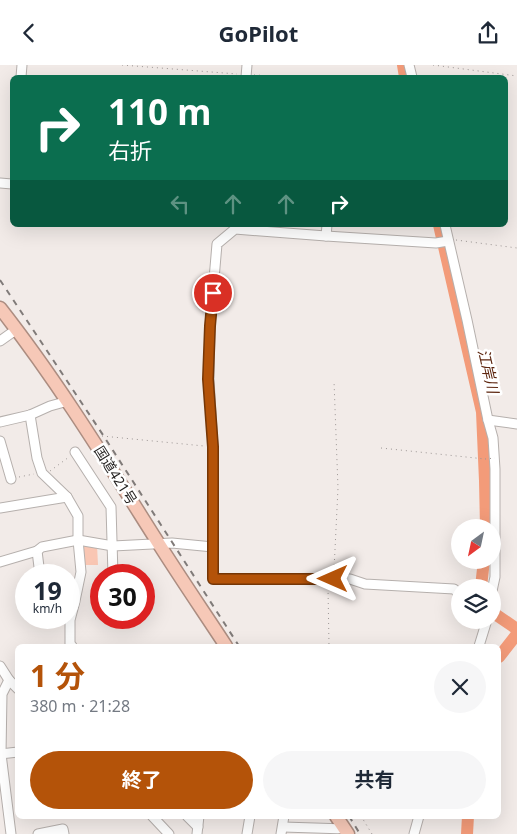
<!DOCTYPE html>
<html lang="ja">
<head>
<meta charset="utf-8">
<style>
	body { margin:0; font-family:"Noto Sans","Noto Sans JP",sans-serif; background:#f6f6f7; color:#1f2937; height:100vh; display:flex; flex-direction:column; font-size:19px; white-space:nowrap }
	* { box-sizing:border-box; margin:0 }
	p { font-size:16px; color:#747a83 }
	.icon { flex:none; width:28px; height:28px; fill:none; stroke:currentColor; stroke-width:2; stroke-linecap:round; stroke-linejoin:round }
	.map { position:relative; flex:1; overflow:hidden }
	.sheet { position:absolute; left:15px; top:579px; width:486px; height:175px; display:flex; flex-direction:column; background:#fff; border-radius:8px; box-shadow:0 5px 20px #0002 }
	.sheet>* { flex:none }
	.banner { position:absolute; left:10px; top:10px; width:498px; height:152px; border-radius:8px; box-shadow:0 5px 20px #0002; background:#0b6e4f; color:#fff; overflow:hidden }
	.needle { width:32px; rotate:213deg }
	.controls { position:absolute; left:451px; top:454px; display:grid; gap:10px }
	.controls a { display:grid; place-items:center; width:50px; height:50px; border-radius:50%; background:#fff; box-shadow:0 5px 20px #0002; font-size:25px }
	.speed { position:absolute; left:15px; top:499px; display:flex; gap:10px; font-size:25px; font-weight:700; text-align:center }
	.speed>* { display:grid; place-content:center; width:65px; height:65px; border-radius:50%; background:#fff; box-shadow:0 5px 20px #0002; line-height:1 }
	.speed small { font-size:12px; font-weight:400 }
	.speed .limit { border:8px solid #d22; background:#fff; color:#111 }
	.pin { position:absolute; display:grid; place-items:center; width:42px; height:42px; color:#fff; margin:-21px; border:2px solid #fff; border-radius:50%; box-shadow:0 1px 5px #0007 }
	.me { position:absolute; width:55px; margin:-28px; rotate:270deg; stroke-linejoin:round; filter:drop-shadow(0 0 4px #0008) }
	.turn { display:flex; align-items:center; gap:18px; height:105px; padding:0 15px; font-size:22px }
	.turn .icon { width:65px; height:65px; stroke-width:2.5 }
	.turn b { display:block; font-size:35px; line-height:42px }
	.lanes { display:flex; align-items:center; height:48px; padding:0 15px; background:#0003; justify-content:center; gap:25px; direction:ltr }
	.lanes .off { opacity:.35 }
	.round { display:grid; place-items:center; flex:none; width:52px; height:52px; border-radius:26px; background:#f6f6f7 }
	.summary { display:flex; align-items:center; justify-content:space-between; height:85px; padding:0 15px }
	h1 { font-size:30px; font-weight:700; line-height:38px; color:#b45309 }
	.action { display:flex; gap:10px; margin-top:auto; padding:10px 15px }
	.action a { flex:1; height:58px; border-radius:30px; background:#b45309; color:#fff; font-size:20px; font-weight:700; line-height:58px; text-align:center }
	.action a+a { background:#f6f6f7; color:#1f2937 }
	header { display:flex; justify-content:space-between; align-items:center; height:65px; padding:0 15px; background:#fff; font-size:22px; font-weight:700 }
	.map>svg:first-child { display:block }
</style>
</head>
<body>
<header><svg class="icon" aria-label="back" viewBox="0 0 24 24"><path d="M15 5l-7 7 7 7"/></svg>GoPilot<svg class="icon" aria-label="share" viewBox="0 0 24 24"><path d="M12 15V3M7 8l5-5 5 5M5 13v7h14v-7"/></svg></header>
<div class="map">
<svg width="517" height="769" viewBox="0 0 517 769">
	<rect width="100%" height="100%" fill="#f2ebe8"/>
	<path fill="#f9c6b3" d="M86,478L97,480L98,500H84L82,482Z"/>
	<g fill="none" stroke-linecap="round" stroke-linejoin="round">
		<g stroke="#f39b79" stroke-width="12">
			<path d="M403,0L405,12"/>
			<path d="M439,160L482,347L485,416L486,462"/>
			<path d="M481,522L484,495"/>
			<path d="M492,547L517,564"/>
			<path d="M499,592L517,569"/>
			<path d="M467,769L468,751"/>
		</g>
		<defs>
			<g id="minor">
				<path d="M409,0L412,12"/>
				<path d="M21,12L22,0"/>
				<path d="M246,12L247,0"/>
				<path d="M0,118L12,119"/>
				<path d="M445,160L467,255L488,355L493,373L495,404V512L492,526"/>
				<path d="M326,171L327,160"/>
				<path d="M448,176L436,178L326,171L235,164L217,179L210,261L209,314L213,382V514H350L365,519L454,524L460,530"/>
				<path d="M0,276L17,264"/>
				<path d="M30,350L37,393L42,408L67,432L78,451V475L81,507L75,536L70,555V579L72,581"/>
				<path d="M488,355L517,359"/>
				<path d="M0,357L30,350L50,341L68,336"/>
				<path d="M0,376L11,414"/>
				<path d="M75,387L111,442L113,510"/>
				<path d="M0,443L67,432"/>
				<path d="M37,486L40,510"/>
				<path d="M0,497L37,486L42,482L78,475L113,481L172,478L213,482"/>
				<path d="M479,581L487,555"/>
				<path d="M0,601L9,615L18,624"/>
				<path d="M9,615L2,629L1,689L11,769"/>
				<path d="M0,689L18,687"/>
				<path d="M152,751L169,769"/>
				<path d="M187,751L198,762"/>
				<path d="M283,762L346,764"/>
				<path d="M38,769L63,764L64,769"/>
				<path d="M197,769L199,751"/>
				<path d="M247,769L250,751"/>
				<path d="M281,769L284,751"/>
				<path d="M414,769L419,751"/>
			</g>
			<g id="highway">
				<path d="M0,243C58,317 107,397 157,476C179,511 203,546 226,581"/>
				<path d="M336,751L348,769"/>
			</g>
		</defs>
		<use href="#minor" stroke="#b6b0ad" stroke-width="11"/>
		<use href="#highway" stroke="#ac8d81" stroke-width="15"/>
		<g stroke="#9b9593" stroke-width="1" stroke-dasharray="1 4" stroke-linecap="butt">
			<path d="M122,0L237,9"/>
			<path d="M433,0L517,11"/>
			<path d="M254,10L296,12"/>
			<path d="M456,175L517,183"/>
			<path d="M102,371L204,381"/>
			<path d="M381,383L485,394"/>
			<path d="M50,406L69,392"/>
			<path d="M19,412L34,409"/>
			<path d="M334,505L338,423L334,316"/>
			<path d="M328,523L329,581"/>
			<path d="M361,751L372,769"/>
		</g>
		<use href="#minor" stroke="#fff" stroke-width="9"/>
		<use href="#highway" stroke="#f6c8b7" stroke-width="12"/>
		<g stroke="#807b79" stroke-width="2" stroke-dasharray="6 6" stroke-linecap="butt">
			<path d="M0,215L103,370L239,581"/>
			<path d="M349,751L360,769"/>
		</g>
		<path stroke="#9b9593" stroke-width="1" stroke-dasharray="1 4" stroke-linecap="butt" d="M485,394L495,393"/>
	</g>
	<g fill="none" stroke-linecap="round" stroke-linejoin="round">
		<defs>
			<path id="route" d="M213,228L210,261L208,314L213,382V514H333"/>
		</defs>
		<use href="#route" stroke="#753606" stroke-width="12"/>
		<use href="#route" stroke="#b45309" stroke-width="9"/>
	</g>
	<g text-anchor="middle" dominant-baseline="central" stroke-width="5" stroke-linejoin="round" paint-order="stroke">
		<g font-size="14" fill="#221f1e" stroke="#fff">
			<text transform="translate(116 410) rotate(58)">国道421号</text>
		</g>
		<g font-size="15" font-style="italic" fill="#5e2710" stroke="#fff">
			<text transform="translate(489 306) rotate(77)">江岸川</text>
		</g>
	</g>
</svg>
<div class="controls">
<a><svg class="needle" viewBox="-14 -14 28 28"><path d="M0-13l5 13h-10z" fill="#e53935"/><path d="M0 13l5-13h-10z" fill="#747a83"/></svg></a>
<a><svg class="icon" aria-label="layers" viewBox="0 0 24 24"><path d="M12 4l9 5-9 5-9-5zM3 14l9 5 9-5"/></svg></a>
</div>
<div class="speed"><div>19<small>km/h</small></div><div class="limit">30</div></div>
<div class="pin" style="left:213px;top:228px;background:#d93025"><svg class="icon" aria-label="arrive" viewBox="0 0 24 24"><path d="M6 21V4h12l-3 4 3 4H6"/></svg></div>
<svg class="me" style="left:333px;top:514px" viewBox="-20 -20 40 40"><path d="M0-17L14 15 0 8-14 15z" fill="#b45309" stroke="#fff" stroke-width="4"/></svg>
<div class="banner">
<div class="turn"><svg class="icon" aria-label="right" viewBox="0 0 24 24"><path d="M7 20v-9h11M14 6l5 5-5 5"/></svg><div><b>110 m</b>右折</div></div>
<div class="lanes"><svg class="icon off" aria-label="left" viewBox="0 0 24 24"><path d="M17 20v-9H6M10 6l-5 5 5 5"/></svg><svg class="icon off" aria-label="ahead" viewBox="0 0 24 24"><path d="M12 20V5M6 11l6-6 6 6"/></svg><svg class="icon off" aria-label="ahead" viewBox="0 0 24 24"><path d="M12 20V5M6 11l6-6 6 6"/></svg><svg class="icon" aria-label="right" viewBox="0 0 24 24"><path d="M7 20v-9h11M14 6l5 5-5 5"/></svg></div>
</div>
<section class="sheet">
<div class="summary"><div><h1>1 分</h1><p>380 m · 21:28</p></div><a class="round"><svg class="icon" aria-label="close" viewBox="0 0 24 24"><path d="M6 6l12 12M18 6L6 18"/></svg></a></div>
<div class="action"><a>終了</a><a>共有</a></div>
</section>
</div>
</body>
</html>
